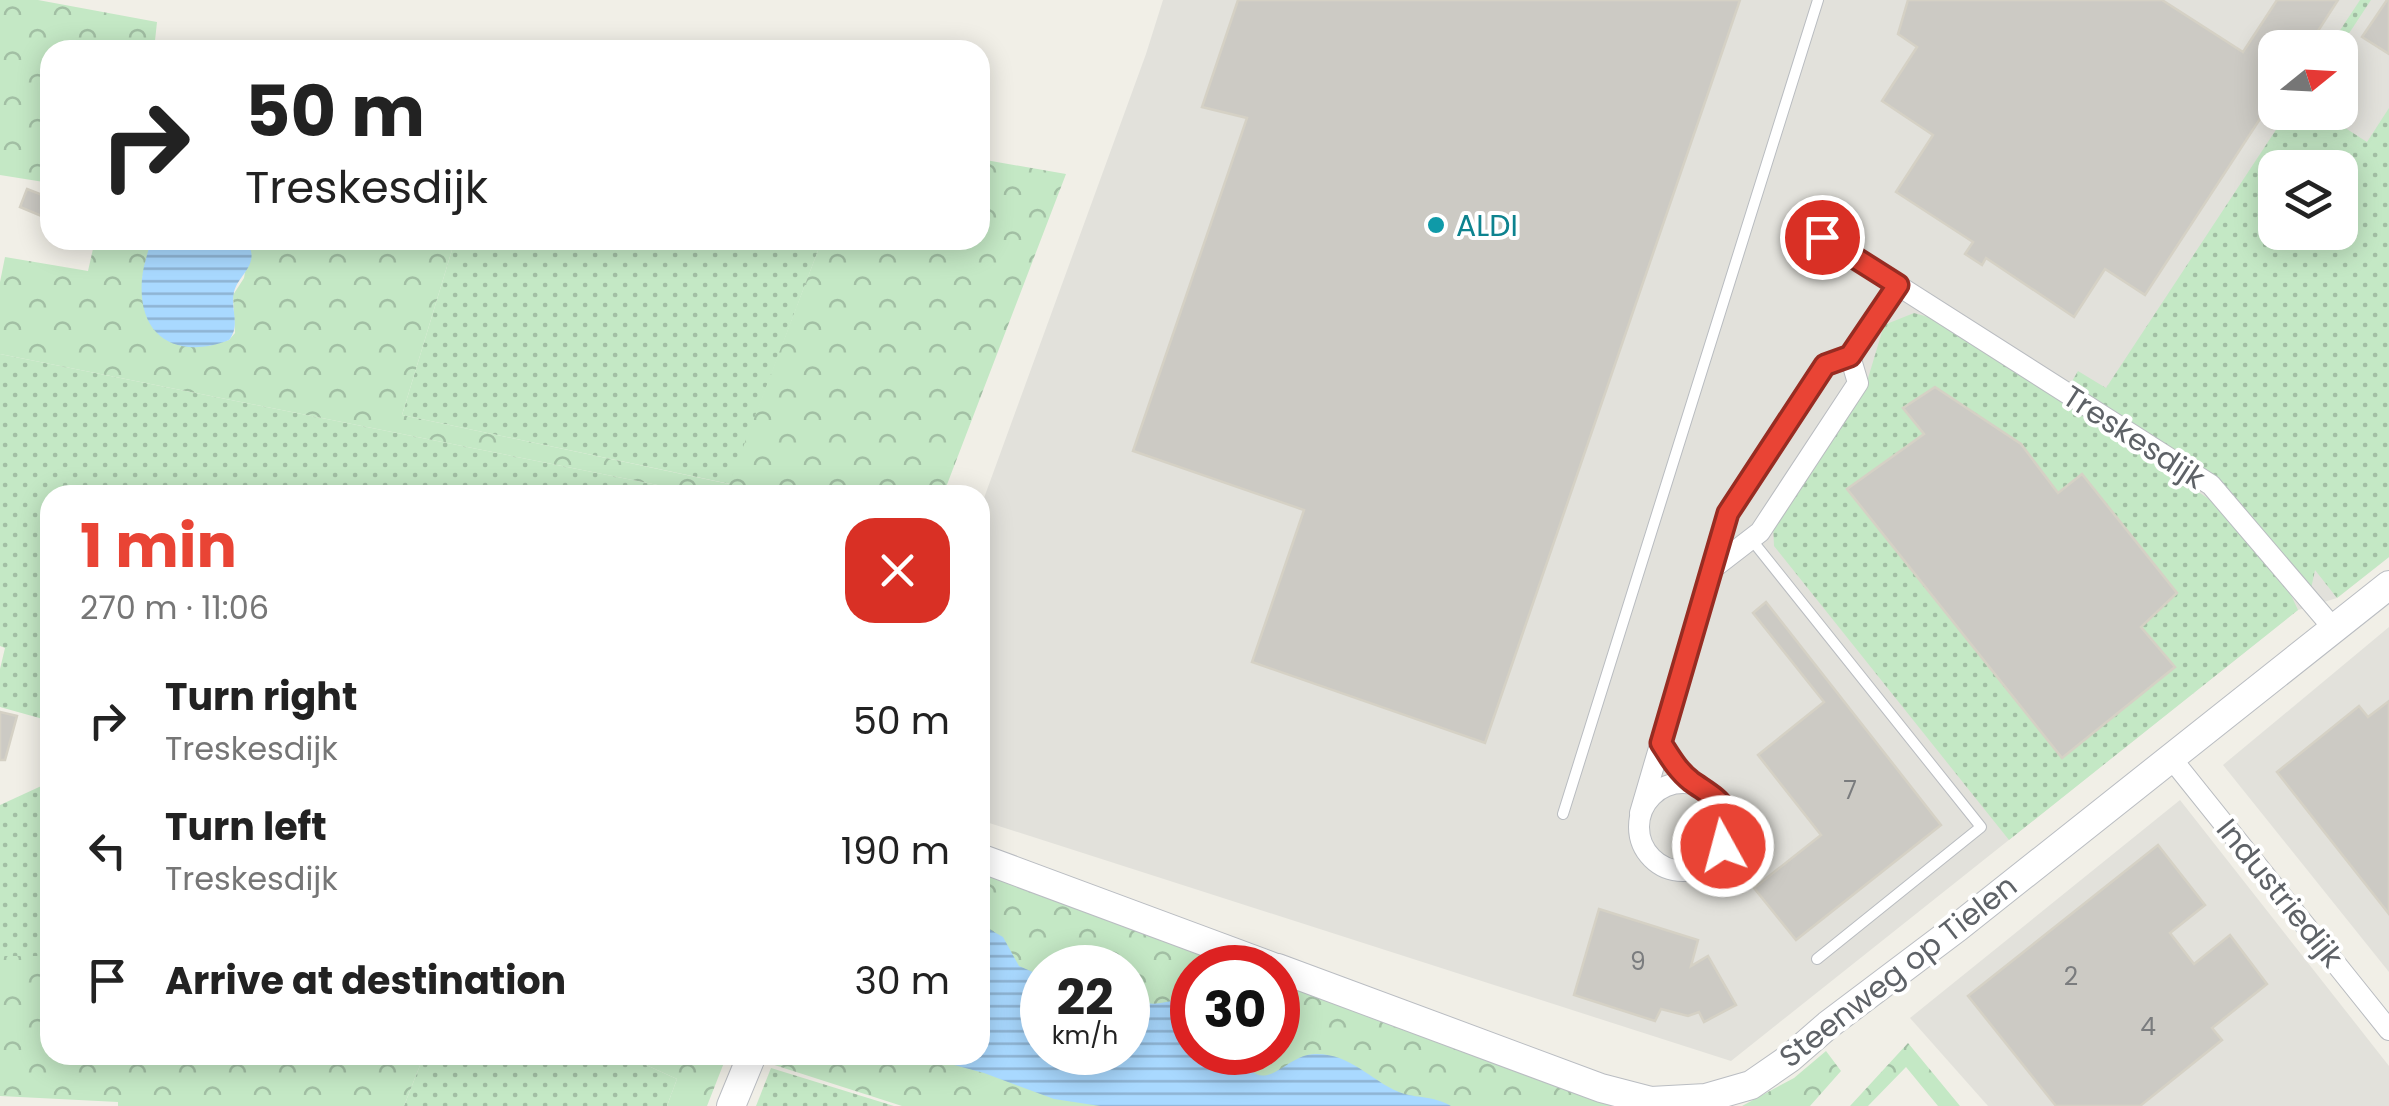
<!DOCTYPE html>
<html lang="en">
<head>
<meta charset="utf-8">
<style>
	body { margin:0; font-family:Poppins,sans-serif; background:#f2f2f2; color:#222; height:100vh; display:flex; flex-direction:column; font-size:38px; white-space:nowrap }
	* { box-sizing:border-box; margin:0 }
	p { font-size:32px; color:#767676 }
	.icon { flex:none; width:55px; height:55px; fill:none; stroke:currentColor; stroke-width:2; stroke-linecap:round; stroke-linejoin:round }
	.map { position:relative; flex:1; overflow:hidden }
	.side { position:absolute; left:40px; top:485px; width:950px; height:580px; display:flex; flex-direction:column; background:#fff; border-radius:30px; box-shadow:0 5px 25px #0003 }
	.side>* { flex:none }
	.banner { position:absolute; left:40px; top:40px; width:950px; height:210px; border-radius:30px; box-shadow:0 5px 25px #0003; background:#fff; color:#222; overflow:hidden }
	.needle { width:65px; rotate:72deg }
	.fabs { position:absolute; left:2258px; top:30px; display:grid; gap:20px }
	.fabs a { display:grid; place-items:center; width:100px; height:100px; border-radius:20px; background:#fff; box-shadow:0 5px 25px #0003; font-size:50px }
	.speed { position:absolute; left:1020px; top:945px; display:flex; gap:20px; font-size:50px; font-weight:700; text-align:center }
	.speed>* { display:grid; place-content:center; width:130px; height:130px; border-radius:50%; background:#fff; box-shadow:0 5px 25px #0003; line-height:1 }
	.speed small { font-size:25px; font-weight:400 }
	.speed .limit { border:15px solid #d22; background:#fff; color:#111 }
	.pin { position:absolute; display:grid; place-items:center; width:85px; height:85px; color:#fff; margin:-42px; border:5px solid #fff; border-radius:50%; box-shadow:0 2px 10px #0007 }
	.me { position:absolute; width:110px; margin:-55px; rotate:353deg; stroke-linejoin:round; filter:drop-shadow(0 0 8px #0008) }
	.turn { display:flex; align-items:center; gap:35px; height:210px; padding:0 40px; font-size:45px }
	.turn .icon { width:130px; height:130px; stroke-width:2.5 }
	.turn b { display:block; font-size:70px; line-height:85px }
	.round { display:grid; place-items:center; flex:none; width:105px; height:105px; border-radius:30px; background:#f2f2f2 }
	.summary { display:flex; align-items:center; justify-content:space-between; height:170px; padding:0 40px }
	h1 { font-size:60px; font-weight:700; line-height:75px; color:#e94435 }
	ul { padding:0; list-style:none }
	li { display:flex; align-items:center; gap:30px; height:130px; padding:0 40px }
	li div { flex:1 }
	li b { display:block; font-size:38px }
	li em { font-style:normal }
	.map>svg:first-child { display:block }
</style>
</head>
<body>
<div class="map">
<svg width="2389" height="1106" viewBox="0 0 2389 1106">
	<defs>
		<pattern id="grass-dots" width="8" height="8" patternUnits="userSpaceOnUse" patternTransform="scale(2.5)"><rect width="8" height="8" fill="#c4e8c5"/><path d="M2 2h.1M6 6h.1" fill="none" stroke="#a2bfa4" stroke-width="1.8" stroke-linecap="round"/></pattern>
		<pattern id="forest-crowns" width="20" height="18" patternUnits="userSpaceOnUse" patternTransform="scale(2.5)"><rect width="20" height="18" fill="#c4e8c5"/><path d="M2 6a3 3 0 1 1 6 0M12 15a3 3 0 1 1 6 0" fill="none" stroke="#a2bfa4"/></pattern>
		<pattern id="water-rules" width="6" height="5" patternUnits="userSpaceOnUse" patternTransform="scale(2.5)"><rect width="6" height="5" fill="#a9d9ff"/><path d="M0 2.5h6" fill="none" stroke="#8db3d2"/></pattern>
	</defs>
	<rect width="100%" height="100%" fill="#f1efe7"/>
	<g fill="#e2e1db" fill-rule="evenodd">
		<path d="M1163,0H2389V557L2337,598L2298,610L1731,1061L980,820V509L1146,54ZM2275,48H2340V112H2275ZM2275,168H2340V232H2275Z"/>
		<path d="M2389,627V972L2223,765Z"/>
		<path d="M2180,800L2389,1066V1106H1988L1910,1018Z"/>
	</g>
	<g fill="url(#grass-dots)" fill-rule="evenodd">
		<path d="M2360,0H2371L2340,47H2329Z"/>
		<path d="M2389,108V557L2337,598L2315,570L2311,589L2230,492L2185,457L2071,383L2078,371L2106,388L2287,113H2322L2367,142ZM2275,168H2340V232H2275Z"/>
		<path d="M455,240H822L730,484L402,415Z"/>
		<path d="M1914,313L1939,320L2218,505L2291,595L2298,610L2009,840L1774,546L1773,524L1866,385L1884,325Z"/>
		<path d="M0,354L708,495H50V721L0,707V669L5,648L0,646Z"/>
		<path d="M50,782V956H0V805Z"/>
		<path d="M424,1055H624L677,1079L667,1106H404Z"/>
		<path d="M771,1068L894,1106H756Z"/>
	</g>
	<g fill="url(#forest-crowns)" fill-rule="evenodd">
		<path d="M0,0H38L157,22L154,50H50V183L0,175Z"/>
		<path d="M980,159L1066,174L943,495H708L0,354V282L5,257L88,271L95,240H151L142,280L208,346L229,340L235,333L233,295L244,278L250,245L246,240H455L402,415L729,484L822,240H980Z"/>
		<path d="M980,860L1239,967L1192,968V1052H1278V981L1621,1106H902L756,1059L757,1055H980ZM1042,968H1128V1052H1042Z"/>
		<path d="M0,956H50V1055H424L404,1106H118V1102L0,1096Z"/>
		<path d="M1908,1043L1960,1106H1938L1906,1067L1868,1106H1850Z"/>
		<path d="M1826,1051L1841,1071L1810,1106H1742L1794,1078Z"/>
		<path d="M624,1055H727L707,1106H667L677,1079Z"/>
	</g>
	<g fill="url(#water-rules)">
		<path d="M151,240H246C262,264 239,273 234,292C230,309 241,325 229,340C178,360 137,338 142,279C143,266 148,253 151,240Z"/>
		<path d="M980,924L1003,937L1019,966L1042,976V1052H1128V993C1157,1016 1165,993 1192,1004V1052L1238,1053C1264,1103 1284,1054 1315,1054C1350,1053 1370,1080 1399,1092C1417,1099 1432,1095 1451,1106H1100L1054,1099L984,1073L917,1055H980Z"/>
	</g>
	<g fill="#cccac4" stroke="#d5d1c5" stroke-width="2.5">
		<path d="M1238,0H1740L1485,743L1252,662L1304,510L1133,451L1247,118L1202,107Z"/>
		<path d="M1908,0H2162L2243,52L2277,0H2338L2307,48H2275V96L2145,295L2105,269L2074,317L1986,258L1982,265L1965,254L1973,242L1896,192L1933,135L1882,101L1917,47L1898,34Z"/>
		<path d="M2387,0H2389V54L2362,37Z"/>
		<path d="M27,189L50,198L44,217L20,207Z"/>
		<path d="M1935,387L2021,444L2058,493L2082,474L2177,593L2141,627L2175,667L2062,758L1847,489L1924,434L1903,408Z"/>
		<path d="M1766,602L1941,825L1796,940L1754,888L1821,835L1758,755L1824,702L1753,613Z"/>
		<path d="M2389,701V914L2277,772L2359,706L2368,717Z"/>
		<path d="M0,712L17,716L5,760H0Z"/>
		<path d="M2158,845L2205,905L2170,933L2194,964L2230,935L2267,984L2212,1028L2222,1040L2140,1106H2056L1968,996Z"/>
		<path d="M1599,909L1698,940L1691,966L1708,956L1736,1005L1704,1022L1699,1012L1688,1016L1661,1009L1655,1021L1574,995Z"/>
	</g>
	<g fill="none" stroke-linecap="round" stroke-linejoin="round">
		<defs>
			<g id="lane">
				<path d="M1751,539L1981,827L1817,959"/>
				<path d="M1563,814L1818,0"/>
			</g>
			<g id="street">
				<path d="M1822,237L2211,485L2334,629"/>
				<path d="M1712,569L1760,532L1858,383L1850,356"/>
				<path d="M2171,758L2389,1030"/>
				<circle cx="1683" cy="827" r="44"/>
				<path d="M1640,813L1728,513L1825,365L1850,356L1898,285"/>
			</g>
			<g id="secondary">
				<path d="M980,858L1276,968"/>
				<path d="M1278,968L1601,1088L1651,1101L1706,1098L1751,1085L1790,1058L1828,1025L1958,927L2389,585"/>
				<path d="M731,1106L752,1055"/>
			</g>
		</defs>
		<use href="#lane" stroke="#b9bcc0" stroke-width="12"/>
		<use href="#street" stroke="#b9bcc0" stroke-width="22"/>
		<use href="#secondary" stroke="#babdc2" stroke-width="30"/>
		<use href="#lane" stroke="#fff" stroke-width="10"/>
		<use href="#street" stroke="#fff" stroke-width="20"/>
		<use href="#secondary" stroke="#fff" stroke-width="28"/>
	</g>
	<g fill="none" stroke-linecap="round" stroke-linejoin="round">
		<defs>
			<path id="route" d="M1723,846C1736,805 1719,801 1691,781C1678,771 1670,757 1661,743L1728,513L1825,365L1850,356L1898,285L1822,237"/>
		</defs>
		<use href="#route" stroke="#972c22" stroke-width="25"/>
		<use href="#route" stroke="#e94435" stroke-width="18"/>
	</g>
	<circle fill="#0f9aa8" stroke="#fff" stroke-width="4" cx="1436" cy="225" r="10"/>
	<g text-anchor="middle" dominant-baseline="central" stroke-width="8" stroke-linejoin="round" paint-order="stroke">
		<g font-size="25" fill="#7a7c7e">
			<text x="1850" y="790">7</text>
			<text x="1638" y="961">9</text>
			<text x="2071" y="976">2</text>
			<text x="2148" y="1026">4</text>
		</g>
		<g font-size="30" fill="#0d838f" stroke="#fff" text-anchor="start">
			<text x="1456" y="225">ALDI</text>
		</g>
		<g font-size="30" fill="#5e6267" stroke="#fff">
			<text transform="translate(2134 437) rotate(33)">Treskesdijk</text>
			<text transform="translate(2280 893) rotate(51)">Industriedijk</text>
			<text transform="translate(1898 971) rotate(-38)">Steenweg op Tielen</text>
		</g>
	</g>
</svg>
<div class="fabs">
<a><svg class="needle" viewBox="-14 -14 28 28"><path d="M0-13l5 13h-10z" fill="#e53935"/><path d="M0 13l5-13h-10z" fill="#767676"/></svg></a>
<a><svg class="icon" aria-label="layers" viewBox="0 0 24 24"><path d="M12 4l9 5-9 5-9-5zM3 14l9 5 9-5"/></svg></a>
</div>
<div class="speed"><div>22<small>km/h</small></div><div class="limit">30</div></div>
<div class="pin" style="left:1822px;top:237px;background:#d93025"><svg class="icon" aria-label="arrive" viewBox="0 0 24 24"><path d="M6 21V4h12l-3 4 3 4H6"/></svg></div>
<svg class="me" style="left:1723px;top:846px" viewBox="-20 -20 40 40"><circle r="17" fill="#e94435" stroke="#fff" stroke-width="3"/><path d="M0-11L8 9 0 5-8 9z" fill="#fff"/></svg>
<div class="banner">
<div class="turn"><svg class="icon" aria-label="right" viewBox="0 0 24 24"><path d="M7 20v-9h11M14 6l5 5-5 5"/></svg><div><b>50 m</b>Treskesdijk</div></div>
</div>
<section class="side">
<div class="summary"><div><h1>1 min</h1><p>270 m · 11:06</p></div><a class="round" style="background:#d93025;color:#fff"><svg class="icon" aria-label="close" viewBox="0 0 24 24"><path d="M6 6l12 12M18 6L6 18"/></svg></a></div>
<ul>
<li><svg class="icon" aria-label="right" viewBox="0 0 24 24"><path d="M7 20v-9h11M14 6l5 5-5 5"/></svg><div><b>Turn right</b><p>Treskesdijk</p></div><em>50 m</em></li>
<li><svg class="icon" aria-label="left" viewBox="0 0 24 24"><path d="M17 20v-9H6M10 6l-5 5 5 5"/></svg><div><b>Turn left</b><p>Treskesdijk</p></div><em>190 m</em></li>
<li><svg class="icon" aria-label="arrive" viewBox="0 0 24 24"><path d="M6 21V4h12l-3 4 3 4H6"/></svg><div><b>Arrive at destination</b></div><em>30 m</em></li>
</ul>
</section>
</div>
</body>
</html>
